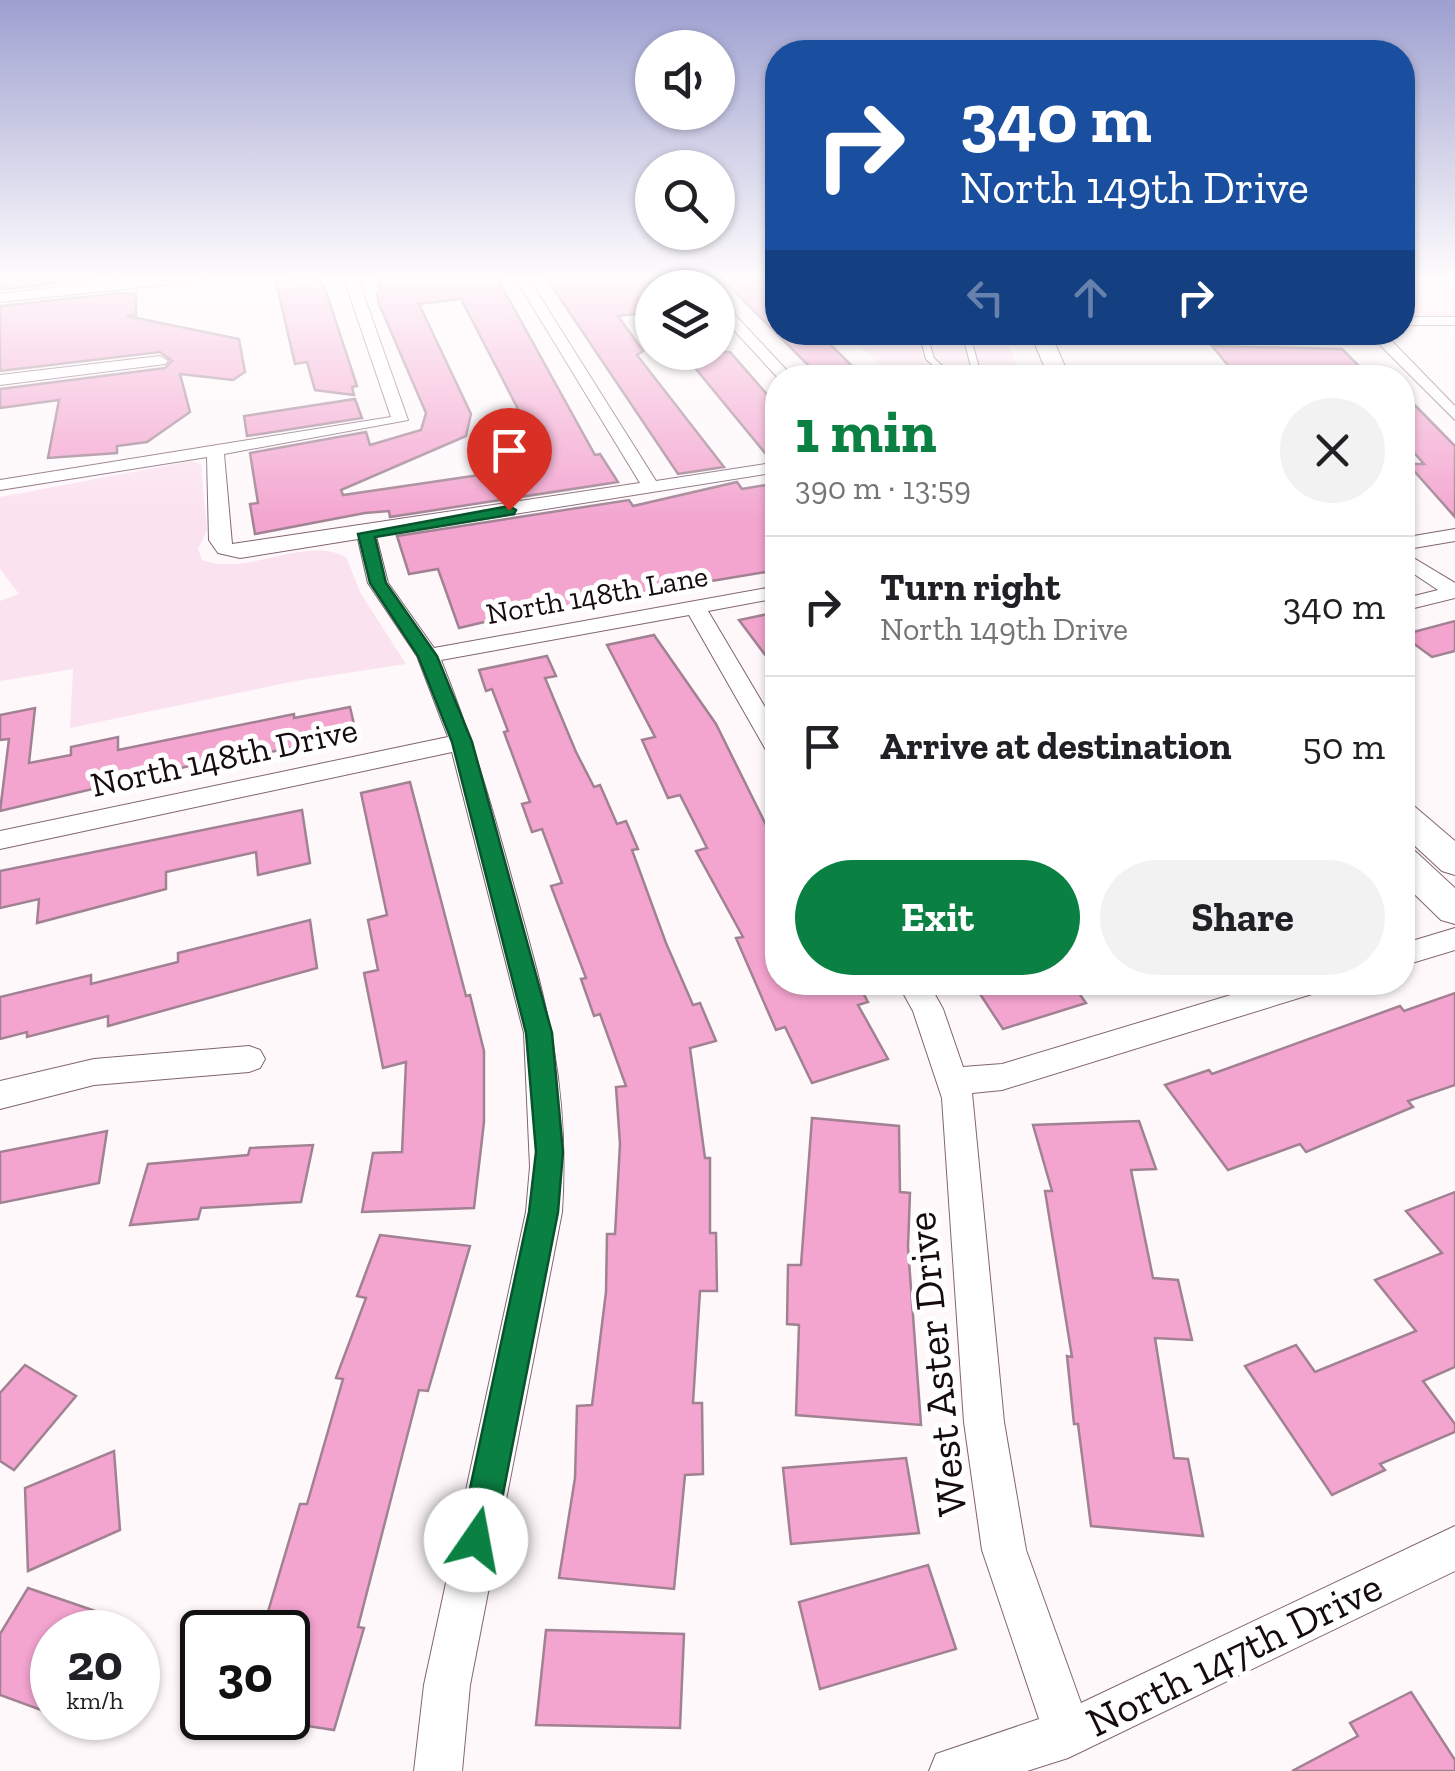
<!DOCTYPE html>
<html lang="en">
<head>
<meta charset="utf-8">
<style>
	body { margin:0; font-family:"Zilla Slab",serif; background:#f2f2f2; color:#202124; height:100vh; display:flex; flex-direction:column; font-size:38px; white-space:nowrap }
	* { box-sizing:border-box; margin:0 }
	p { font-size:32px; color:#757577 }
	.icon { flex:none; width:55px; height:55px; fill:none; stroke:currentColor; stroke-width:2; stroke-linecap:round; stroke-linejoin:round }
	.map { position:relative; flex:1; overflow:hidden }
	.panel { position:absolute; left:765px; top:365px; width:650px; height:630px; display:flex; flex-direction:column; background:#fff; border-radius:40px; box-shadow:0 2px 8px #0004 }
	.panel>* { flex:none }
	.banner { position:absolute; left:765px; top:40px; width:650px; height:305px; border-radius:40px; box-shadow:0 2px 8px #0004; background:#1a4fa0; color:#fff; overflow:hidden }
	.fabs { position:absolute; left:635px; top:30px; display:grid; gap:20px }
	.fabs a { display:grid; place-items:center; width:100px; height:100px; border-radius:50%; background:#fff; box-shadow:0 2px 8px #0004; font-size:50px }
	.speed { position:absolute; left:30px; top:1610px; display:flex; gap:20px; font-size:50px; font-weight:700; text-align:center }
	.speed>* { display:grid; place-content:center; width:130px; height:130px; border-radius:50%; background:#fff; box-shadow:0 2px 8px #0004; line-height:1 }
	.speed small { font-size:25px; font-weight:400 }
	.speed .limit { border:5px solid #111; border-radius:15px; background:#fff; color:#111 }
	.pin { position:absolute; display:grid; place-items:center; width:85px; height:85px; color:#fff; margin:-102px -42px; border-radius:50% 50% 50% 0; rotate:-45deg; box-shadow:0 0 10px #0007 }
	.pin .icon { rotate:45deg }
	.me { position:absolute; width:110px; margin:-55px; rotate:12deg; stroke-linejoin:round; filter:drop-shadow(0 0 8px #0008) }
	.turn { display:flex; align-items:center; gap:35px; height:210px; padding:0 30px; font-size:45px }
	.turn .icon { width:130px; height:130px; stroke-width:2.5 }
	.turn b { display:block; font-size:70px; line-height:85px }
	.lanes { display:flex; align-items:center; height:95px; padding:0 30px; background:#0003; justify-content:center; gap:50px; direction:ltr }
	.lanes .off { opacity:.35 }
	.round { display:grid; place-items:center; flex:none; width:105px; height:105px; border-radius:52px; background:#f2f2f2 }
	.overview { display:flex; align-items:center; justify-content:space-between; height:170px; padding:0 30px }
	h1 { font-size:60px; font-weight:800; line-height:75px; color:#0b8043 }
	.button { display:flex; gap:20px; margin-top:auto; padding:20px 30px }
	.button a { flex:1; height:115px; border-radius:60px; background:#0b8043; color:#fff; font-size:40px; font-weight:800; line-height:115px; text-align:center }
	.button a+a { background:#f2f2f2; color:#202124 }
	ul { padding:0; list-style:none }
	li { display:flex; align-items:center; gap:30px; height:140px; padding:0 30px; border-top:2px solid #e0e0e0 }
	li div { flex:1 }
	li b { display:block; font-size:38px }
	li em { font-style:normal }
	.map>svg:first-child { display:block }
</style>
</head>
<body>
<div class="map">
<svg width="1455" height="1771" viewBox="0 0 1455 1771">
	<rect width="100%" height="100%" fill="#fef8fb"/>
	<path fill="#ffe5f2" d="M1403,276H1455V320L1403,319Z"/>
	<g fill="#fbe2ef">
		<path d="M845,333H1003L1022,377H894Z"/>
		<path d="M191,461L201,464L207,530L198,549L202,560C250,577 302,535 346,557L361,594L406,664L295,681L70,728L73,669L0,681V601L19,594L0,569V497Z"/>
	</g>
	<g fill="#f3a4cf" stroke="#a18292" stroke-width="2.5" fill-rule="evenodd">
		<path d="M0,276H114L0,290Z"/>
		<path d="M290,276H318L325,288L357,386L352,387L354,395L315,390L307,362L295,364L276,282L291,280Z"/>
		<path d="M375,276H496L595,455L600,454L618,482L390,517L389,511L365,513L255,534L250,504L258,503L250,453L366,432L370,445L421,430L426,413L379,304L377,292L381,291ZM461,299L547,465L343,495L341,490L466,436L471,414L419,304Z"/>
		<path d="M545,276H652V312L618,316L643,351L637,355L724,467L678,474Z"/>
		<path d="M719,276H755L778,296V332L820,334L864,378H821Z"/>
		<path d="M120,293L136,294V315L127,316L239,339L245,372L233,380L180,374L190,412L147,442L117,446V453L48,458L59,400L0,408V389L165,368L172,361L160,352L0,371V306Z"/>
		<path d="M1212,346L1342,349L1367,374L1237,376Z"/>
		<path d="M682,352H730L778,407V458L770,459Z"/>
		<path d="M1402,392L1455,446V517L1408,464H1424L1402,439Z"/>
		<path d="M355,399L362,418L247,436L244,416Z"/>
		<path d="M737,482L742,489L778,483V570L591,601L593,605L559,612L556,605L459,628L438,569L409,574L397,536L629,500L633,506Z"/>
		<path d="M778,612V672L739,620Z"/>
		<path d="M1455,621V651L1432,657L1402,635Z"/>
		<path d="M654,635L716,724L770,833L778,831V982H857L868,1002L858,1005L888,1059L812,1083L785,1027L776,1030L736,938L743,937L696,851L707,848L680,795L668,798L642,740L655,737L607,645Z"/>
		<path d="M547,656L556,676L545,678L576,752L594,787L600,785L617,824L626,821L638,849L632,850L666,943L693,1005L700,1003L716,1041L690,1048L705,1158H710V1233H716L717,1291H700L693,1403H702L703,1474L685,1475L674,1589L559,1578L575,1478L577,1406L592,1405L606,1292L607,1234H615L620,1144L616,1087L626,1086L600,1014L594,1016L581,979L586,978L551,886L562,883L542,829L532,832L522,804L530,802L504,732L508,731L492,689L486,691L479,670Z"/>
		<path d="M350,707L357,737L189,766L0,811L9,739L0,740V715L35,708L29,763L71,755V747L118,737V750L294,714V718Z"/>
		<path d="M410,782L466,996L470,995L484,1051V1122L474,1208L362,1212L373,1153L402,1152L406,1062L383,1068L364,973L378,970L368,920L387,915L361,793Z"/>
		<path d="M302,810L310,863L258,875L256,852L166,872V889L37,923L39,899L0,908V871Z"/>
		<path d="M310,920L317,968L108,1026V1016L27,1037V1032L0,1039V997L91,975V984L178,962V953Z"/>
		<path d="M1006,982H1071L1086,1003L1003,1029L978,991Z"/>
		<path d="M1455,993V1085L1408,1101L1413,1107L1306,1152L1300,1144L1228,1170L1165,1085L1209,1070L1212,1074L1400,1006L1404,1011Z"/>
		<path d="M812,1118L899,1126L900,1192L910,1193L908,1247L921,1425L796,1415L799,1325L787,1324L788,1265H801Z"/>
		<path d="M1139,1121L1156,1169L1131,1170L1153,1278L1178,1280L1192,1340L1155,1338L1174,1458L1188,1459L1203,1536L1091,1526L1078,1424H1074L1067,1356L1072,1357L1045,1191H1052L1033,1125Z"/>
		<path d="M107,1131L99,1183L0,1203V1152Z"/>
		<path d="M313,1145L301,1202L201,1208L198,1219L130,1225L148,1164L248,1155L250,1148Z"/>
		<path d="M1455,1192V1367L1423,1381L1455,1424V1432L1380,1464L1385,1470L1332,1495L1245,1366L1296,1345L1315,1372L1416,1331L1375,1280L1442,1253L1406,1211Z"/>
		<path d="M380,1235L470,1246L428,1391L419,1390L358,1627L364,1628L334,1730L288,1723V1632H262L300,1504H307L343,1379L336,1378L366,1298L357,1296Z"/>
		<path d="M25,1365L76,1396L14,1470L0,1461V1393Z"/>
		<path d="M114,1451L120,1530L28,1571L25,1488Z"/>
		<path d="M906,1458L919,1533L791,1544L783,1468Z"/>
		<path d="M928,1565L956,1649L820,1689L799,1602Z"/>
		<path d="M28,1588L107,1615L98,1632H52V1714L0,1695V1634Z"/>
		<path d="M546,1630L684,1634L680,1728L536,1725Z"/>
		<path d="M1411,1692L1455,1760V1771H1292L1358,1736L1350,1723Z"/>
	</g>
	<g fill="none" stroke-linecap="round" stroke-linejoin="round">
		<defs>
			<g id="lane">
				<path d="M919,332H926L934,358L955,378H946L926,359Z"/>
				<path d="M962,332H969L982,378H974Z"/>
			</g>
			<g id="street">
				<path d="M149,276L209,280L0,302V294Z"/>
				<path d="M343,276H357L408,420L224,454L232,544L640,483L514,276H527L656,481L778,462V472L376,536L388,583L434,648L778,586V598L708,611L778,729V758L766,750L689,615L441,660C471,735 493,810 514,887C547,1005 570,1087 562,1212L470,1685L462,1771H414L424,1685L526,1212L530,1167L524,1033L452,752L0,849V831L448,737L417,656L368,583L358,539L240,558L218,553L209,540L207,457L0,490V480L391,417Z"/>
				<path d="M685,276H699L708,288H694Z"/>
				<path d="M718,301L723,302L794,378H778L718,313Z"/>
				<rect x="1402" y="317" width="53" height="8"/>
				<path d="M1367,332H1383L1455,406V420Z"/>
				<path d="M160,356L168,361L165,364L0,385V375Z"/>
				<path d="M1455,529V541L1402,550V538Z"/>
				<path d="M1402,551L1455,583V598L1402,611V599L1438,590L1402,566Z"/>
				<path d="M1455,928V950L1402,966V944Z"/>
				<path d="M897,982H928L943,1009L963,1067L1002,1064L1274,982H1329L1325,990L1002,1090L972,1093L1004,1422L1026,1550L1081,1703L1455,1526V1571L1068,1758L1027,1771H929L936,1754L1039,1719L982,1550L964,1422L942,1098L913,1011Z"/>
				<path d="M249,1046L260,1050L265,1059L260,1068L249,1072L94,1085L0,1109V1081L94,1059Z"/>
			</g>
			<g id="secondary">
				<path d="M1030,332H1050L1070,378H1049Z"/>
				<path d="M1402,802L1414,806L1455,841V875L1442,871L1402,834Z"/>
				<path d="M1402,847L1415,851L1455,888V924L1441,920L1402,882Z"/>
			</g>
		</defs>
		<use href="#lane" stroke="#816473" stroke-width="2"/>
		<use href="#street" stroke="#816473" stroke-width="2"/>
		<use href="#secondary" stroke="#816473" stroke-width="2"/>
		<use href="#lane" fill="#fff" fill-rule="evenodd"/>
		<use href="#street" fill="#fff" fill-rule="evenodd"/>
		<use href="#secondary" fill="#fff" fill-rule="evenodd"/>
	</g>
	<linearGradient id="sky" x2="0" y2="1"><stop stop-color="#9da0d0"/><stop offset="0.53" stop-color="#fffcfd"/><stop offset="1" stop-color="#fffcfd" stop-opacity="0"/></linearGradient>
	<rect width="1455" height="524" fill="url(#sky)"/>
	<path fill="#0b8043" stroke="#07532c" stroke-width="2.5" d="M509,506L516,510L514,514L375,537L386,583L437,656L472,742L552,1033L563,1152L558,1212L494,1540L489,1552L476,1557L464,1552L459,1540L529,1212L536,1152L526,1033L452,742L418,656L370,583L358,534Z"/>
	<g text-anchor="middle" dominant-baseline="central" stroke-width="10" stroke-linejoin="round" paint-order="stroke">
		<g font-size="30" fill="#150b11" stroke="#fff">
			<text transform="translate(597 595) rotate(-10)">North 148th Lane</text>
		</g>
		<g font-size="35" fill="#150b11" stroke="#fff">
			<text transform="translate(224 757) rotate(-12)">North 148th Drive</text>
		</g>
		<g font-size="42" fill="#150b11" stroke="#fff">
			<text transform="translate(936 1364) rotate(-96)">West Aster Drive</text>
			<text transform="translate(1234 1654) rotate(-26)">North 147th Drive</text>
		</g>
	</g>
</svg>
<div class="fabs">
<a><svg class="icon" aria-label="sound" viewBox="0 0 24 24"><path d="M4 9h4l5-4v14l-5-4H4zM17 9q2 3 0 6"/></svg></a>
<a><svg class="icon" aria-label="search" viewBox="0 0 24 24"><circle cx="10" cy="10" r="6"/><path d="M15 15l6 6"/></svg></a>
<a><svg class="icon" aria-label="layers" viewBox="0 0 24 24"><path d="M12 4l9 5-9 5-9-5zM3 14l9 5 9-5"/></svg></a>
</div>
<div class="speed"><div>20<small>km/h</small></div><div class="limit">30</div></div>
<div class="pin" style="left:509px;top:510px;background:#d93025"><svg class="icon" aria-label="arrive" viewBox="0 0 24 24"><path d="M6 21V4h12l-3 4 3 4H6"/></svg></div>
<svg class="me" style="left:476px;top:1540px" viewBox="-20 -20 40 40"><circle r="19" fill="#fff"/><path d="M0-13L10 11 0 6-10 11z" fill="#0b8043"/></svg>
<div class="banner">
<div class="turn"><svg class="icon" aria-label="right" viewBox="0 0 24 24"><path d="M7 20v-9h11M14 6l5 5-5 5"/></svg><div><b>340 m</b>North 149th Drive</div></div>
<div class="lanes"><svg class="icon off" aria-label="left" viewBox="0 0 24 24"><path d="M17 20v-9H6M10 6l-5 5 5 5"/></svg><svg class="icon off" aria-label="ahead" viewBox="0 0 24 24"><path d="M12 20V5M6 11l6-6 6 6"/></svg><svg class="icon" aria-label="right" viewBox="0 0 24 24"><path d="M7 20v-9h11M14 6l5 5-5 5"/></svg></div>
</div>
<section class="panel">
<div class="overview"><div><h1>1 min</h1><p>390 m · 13:59</p></div><a class="round"><svg class="icon" aria-label="close" viewBox="0 0 24 24"><path d="M6 6l12 12M18 6L6 18"/></svg></a></div>
<ul>
<li><svg class="icon" aria-label="right" viewBox="0 0 24 24"><path d="M7 20v-9h11M14 6l5 5-5 5"/></svg><div><b>Turn right</b><p>North 149th Drive</p></div><em>340 m</em></li>
<li><svg class="icon" aria-label="arrive" viewBox="0 0 24 24"><path d="M6 21V4h12l-3 4 3 4H6"/></svg><div><b>Arrive at destination</b></div><em>50 m</em></li>
</ul>
<div class="button"><a>Exit</a><a>Share</a></div>
</section>
</div>
</body>
</html>
